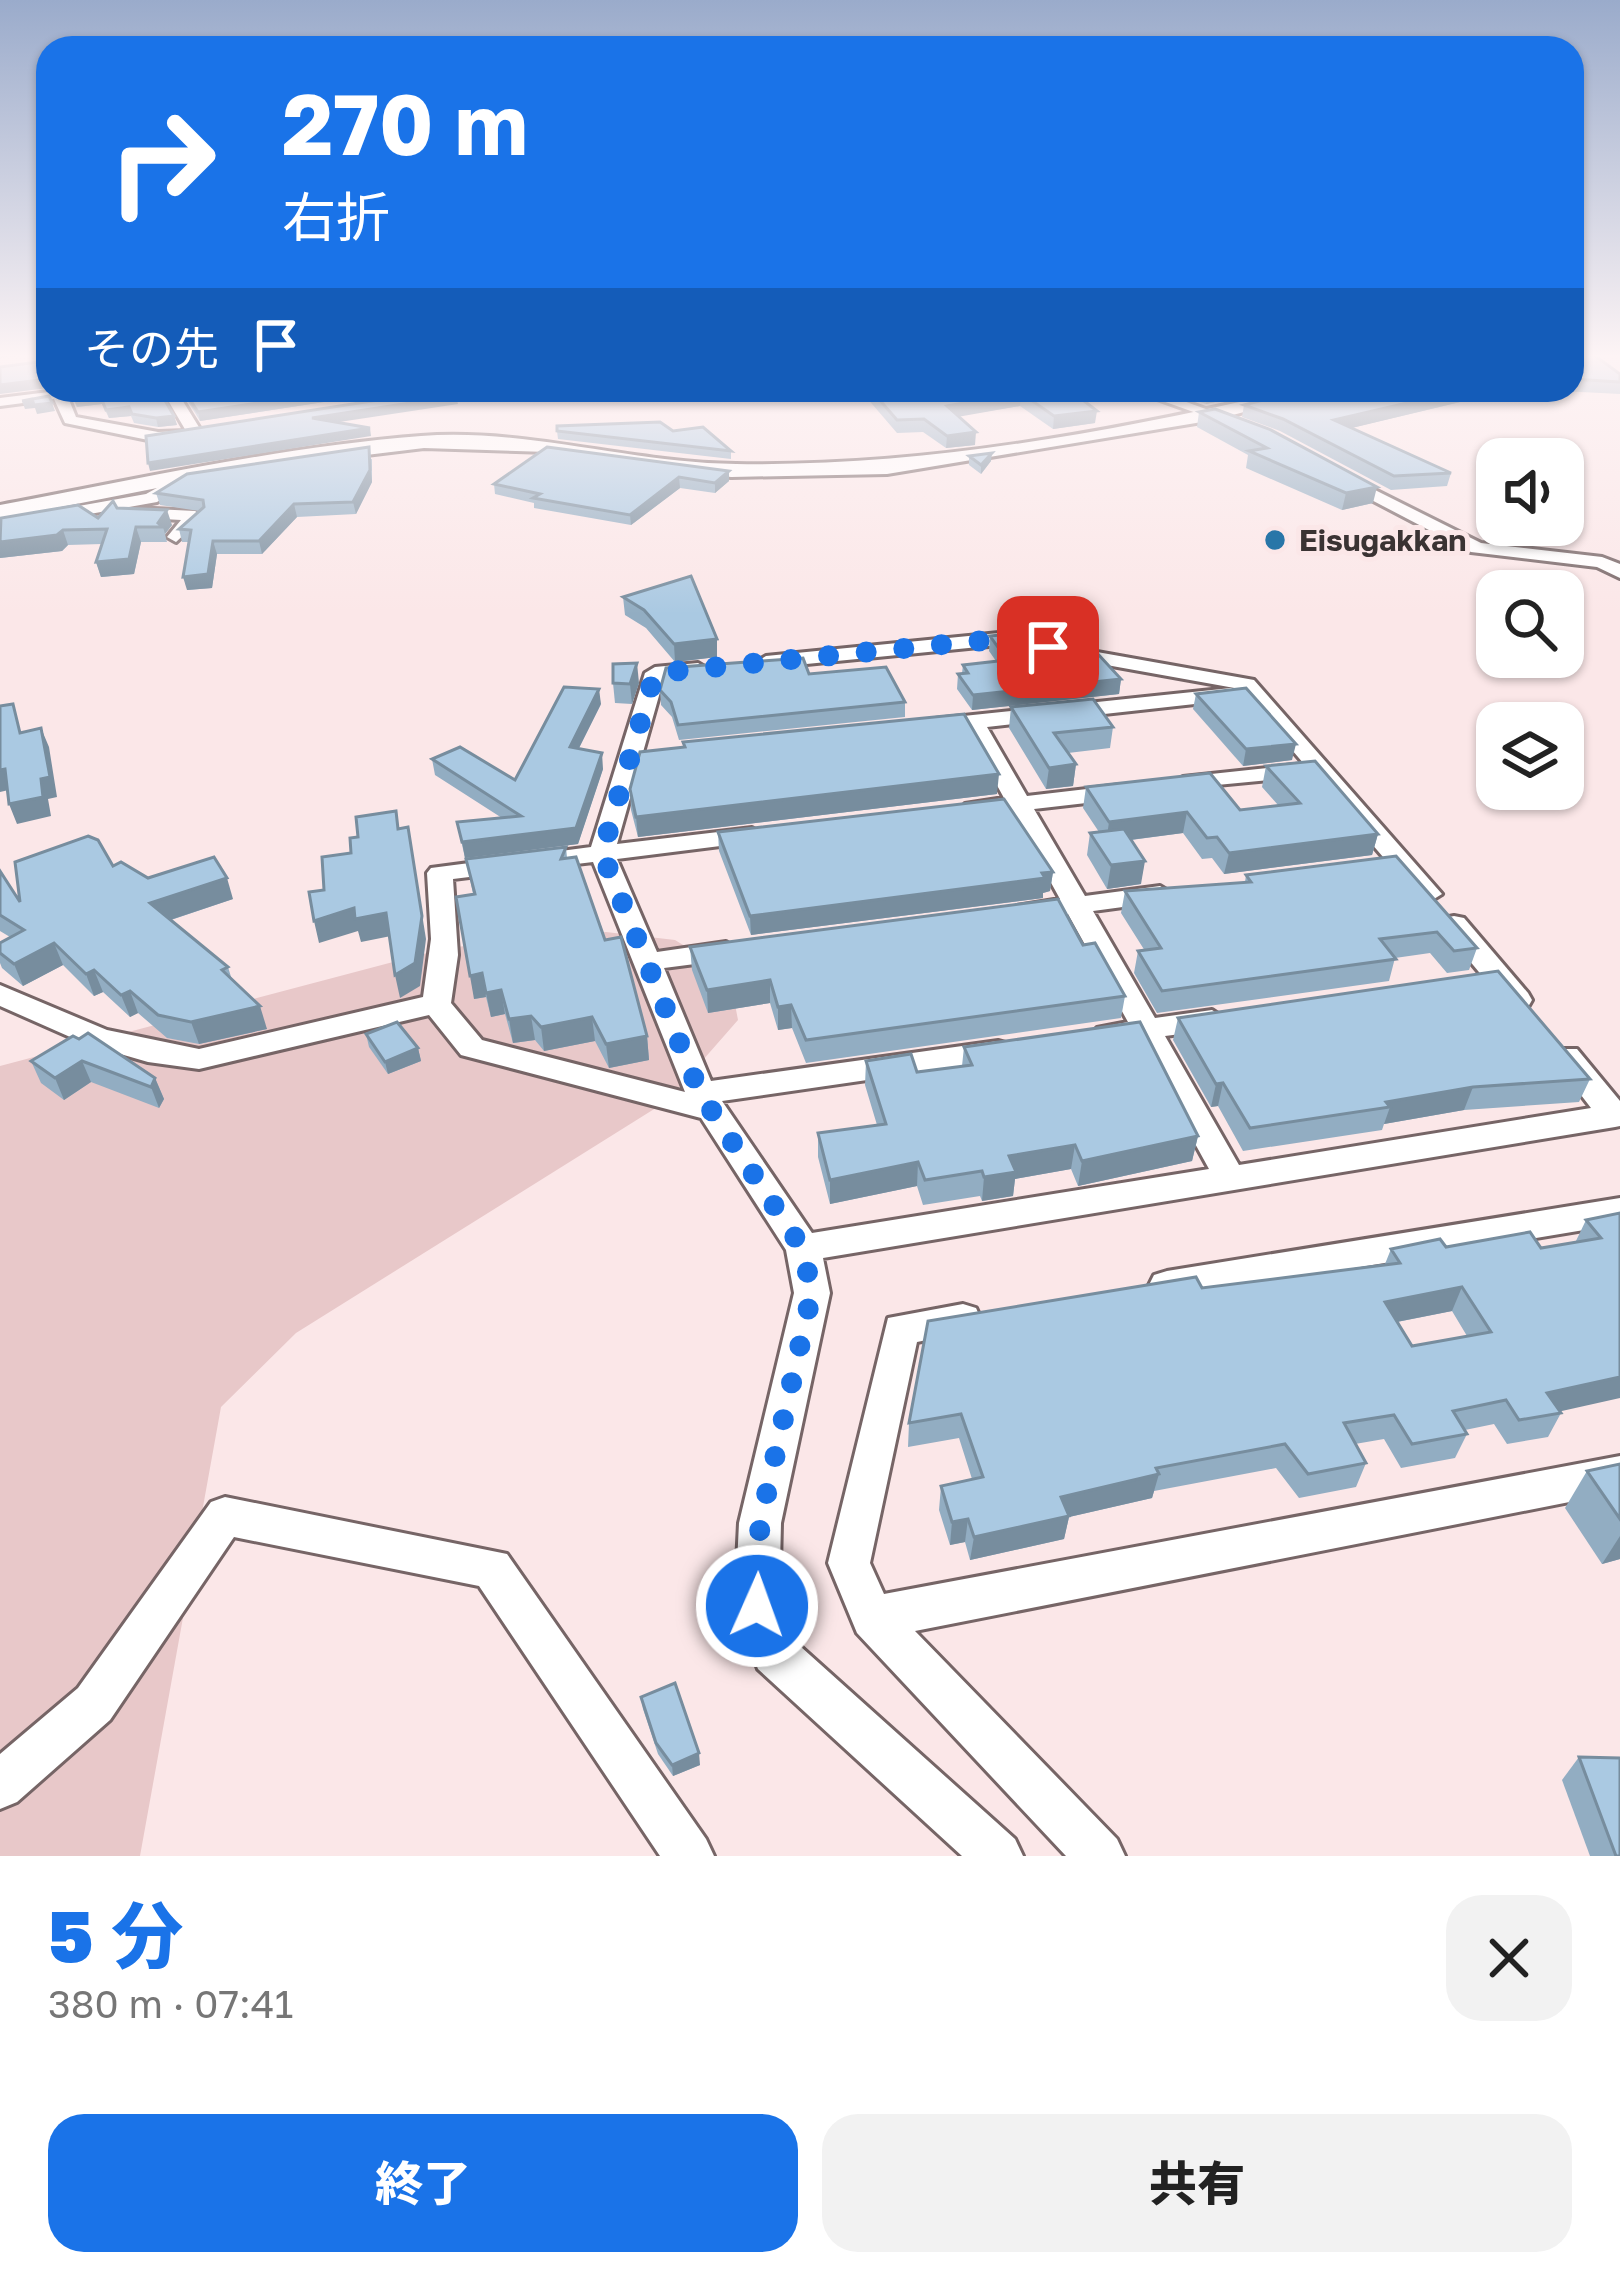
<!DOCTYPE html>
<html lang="ja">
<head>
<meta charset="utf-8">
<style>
	body { margin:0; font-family:"Golos Text","Noto Sans JP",sans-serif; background:#f2f2f2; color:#222; height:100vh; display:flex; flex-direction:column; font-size:45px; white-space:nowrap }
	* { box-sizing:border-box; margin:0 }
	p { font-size:39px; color:#767676 }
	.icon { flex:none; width:66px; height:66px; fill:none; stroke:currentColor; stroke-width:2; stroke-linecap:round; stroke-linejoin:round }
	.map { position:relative; height:1856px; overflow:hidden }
	.panel { display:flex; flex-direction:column; background:#fff; flex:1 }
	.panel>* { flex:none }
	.banner { position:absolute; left:36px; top:36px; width:1548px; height:366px; border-radius:36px; box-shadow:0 3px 9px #0004; background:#1a73e8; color:#fff; overflow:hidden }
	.controls { position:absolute; left:1476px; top:438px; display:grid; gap:24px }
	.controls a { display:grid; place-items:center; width:108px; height:108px; border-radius:24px; background:#fff; box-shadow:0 3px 9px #0004; font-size:60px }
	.pin { position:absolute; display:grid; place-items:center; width:102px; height:102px; color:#fff; margin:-51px; border-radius:24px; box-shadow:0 6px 18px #0006 }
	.me { position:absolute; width:132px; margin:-66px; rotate:2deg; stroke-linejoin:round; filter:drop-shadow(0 0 9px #0008) }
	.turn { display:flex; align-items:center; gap:42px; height:252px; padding:0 48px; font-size:54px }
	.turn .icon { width:156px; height:156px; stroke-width:2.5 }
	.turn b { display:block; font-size:84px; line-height:102px }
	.then { display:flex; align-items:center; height:114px; padding:0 48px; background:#0003; gap:24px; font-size:45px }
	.round { display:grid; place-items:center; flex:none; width:126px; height:126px; border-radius:36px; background:#f2f2f2 }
	.head { display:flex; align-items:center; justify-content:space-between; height:204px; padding:0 48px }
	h1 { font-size:72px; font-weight:800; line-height:90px; color:#1a73e8 }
	.primary-button { display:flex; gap:24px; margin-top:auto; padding:24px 48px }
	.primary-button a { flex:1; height:138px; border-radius:36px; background:#1a73e8; color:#fff; font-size:48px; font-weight:800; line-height:138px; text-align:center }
	.primary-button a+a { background:#f2f2f2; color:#222 }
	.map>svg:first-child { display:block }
</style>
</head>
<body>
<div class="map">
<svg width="1620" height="1856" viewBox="0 0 1620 1856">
	<rect width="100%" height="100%" fill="#fbe7e8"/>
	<path fill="#e8c8c9" d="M606,932L675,940L729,973L738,1020L667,1101L296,1333L221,1407L140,1856H0V1066L446,948Z"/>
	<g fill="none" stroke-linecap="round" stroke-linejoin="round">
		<defs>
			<g id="street">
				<path d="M65,390L76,417L158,432L186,431L162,390H176L202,432L158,442L65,423L54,399L0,406V398Z"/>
				<path d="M1132,390H1153L1239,421L1227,424Z"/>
				<path d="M184,473L192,478L190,481L157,502L0,530V520L146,494Z"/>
				<path d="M1345,475L1481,543L1602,557L1620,564V578L1597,567L1471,552L1339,483L1337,480Z"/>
				<path d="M134,508L195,511L204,516L176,542L167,537L181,520L128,517L125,513Z"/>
				<path d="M1009,632L1036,642L1026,648L1009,644L766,668L756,662L766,656Z"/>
				<path d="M1069,647L1254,680L1442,894L1429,902L1420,900L1310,772L1300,777L1175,789L1171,784L1183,777L1304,764L1240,689L1062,657L1059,653Z"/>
				<path d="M698,663L708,669L705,673L664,678L617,844L752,828L764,835L752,842L617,859L657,952L726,942L740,951L726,960L664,968L711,1081L998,1041L1009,1044L1013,1051L1009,1058L998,1061L722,1101L812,1233L1209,1169L1138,1040L1097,1042L1092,1035L1097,1028L1128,1022L1068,914L1026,920L1013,912L1017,906L1060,899L1012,812L965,814L962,809L965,804L1004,798L966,729L927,731V721L935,719L1231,688L1242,694L1231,700L987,727L1027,796L1121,785L1133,792L1121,799L1034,809L1085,896L1160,886L1173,894L1160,902L1093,911L1155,1018L1212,1010L1227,1020L1212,1030L1165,1036L1239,1165L1591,1108L1551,1056L1555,1049H1577L1620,1101V1126L1615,1127L823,1258L830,1293L781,1523L779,1606L791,1638L1015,1839L1023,1856H962L758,1669L752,1653L735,1606L739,1523L794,1293L786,1250L701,1118L461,1055L429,1015L199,1069L148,1062L86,1044L0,1006V985L107,1030L199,1049L423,997L431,939L427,873L431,868L591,847L645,673L655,667ZM593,862L685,1092L482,1040L451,1003L458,955L453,879Z"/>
				<path d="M1454,916L1464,918L1528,993L1532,1000L1528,1007H1508L1444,930L1441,924L1444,918Z"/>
				<path d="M1620,1198V1224L1167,1299L1154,1295L1149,1285L1154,1275L1167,1271Z"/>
				<path d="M963,1304L976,1308L981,1319L976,1330L917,1342L870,1563L884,1594L1620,1456V1492L915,1631L1117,1839L1125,1856H1066L857,1633L828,1563L888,1318Z"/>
				<path d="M225,1497L507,1554L706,1839L714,1856H660L479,1586L234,1537L110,1720L17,1802L0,1809V1754L78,1688L211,1502Z"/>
			</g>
			<path id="secondary" d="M1292,390H1326L1214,420L887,474L731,477L548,452L424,448L259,468L0,519V505C139,479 279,447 421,436C527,428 631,463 736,464C922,467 1112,432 1292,390Z"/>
		</defs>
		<use href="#street" stroke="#766566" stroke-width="6"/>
		<use href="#secondary" stroke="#766566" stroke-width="6"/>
		<use href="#street" fill="#fff" fill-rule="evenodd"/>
		<use href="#secondary" fill="#fff" fill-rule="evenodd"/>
	</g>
	<g fill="#92adc2" fill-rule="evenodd">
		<path d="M1572,355L1620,374V394L1542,390H1572Z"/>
		<path d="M69,390H160L174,416L177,425L158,427L134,423L131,416L109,418L102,404L77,407Z"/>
		<path d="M181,390H402L200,421Z"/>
		<path d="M860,390H1136L1135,396L1083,400L1095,423L1053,429L1020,406L958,416L975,445L946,448L923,432L897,433Z"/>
		<path d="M1166,390H1271L1206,404Z"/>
		<path d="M1301,390H1483L1481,397L1351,428L1451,473L1447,486L1391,490L1280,431L1242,417L1244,405Z"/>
		<path d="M1199,412L1373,503L1342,510L1246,468L1248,455L1197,427Z"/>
		<path d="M557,431H673L731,451V459L558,439Z"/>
		<path d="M547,447L729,481L715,493L680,488L631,525L534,508V503L495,494L494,484Z"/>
		<path d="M969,456L991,461L981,474L969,465Z"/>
		<path d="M372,459V482L356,514L297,517L262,554H217L212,588L187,590L189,542H182L179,529L199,511L160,505L156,493Z"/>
		<path d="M117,508L172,525L165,534L167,542H141L134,574L101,577L96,562L102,544L68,545L62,551L0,558V521L98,518Z"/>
		<path d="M623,597L717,639V657L675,662L646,628L625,615Z"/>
		<path d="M990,636L1121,679L1119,694L972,710L957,689L958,674L962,673L963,665L996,661L989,651Z"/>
		<path d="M809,674L905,702V717L679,740L672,717L661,705L660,690Z"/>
		<path d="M613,683H639L632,704L615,703Z"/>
		<path d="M1196,694L1292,760L1243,766L1193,709Z"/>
		<path d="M601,704L579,748L603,769L578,844L465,858L457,822L502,818L435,775L432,759L515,780Z"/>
		<path d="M1011,707L1113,727L1110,748L1068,753L1076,764L1073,786L1046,789L1009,728Z"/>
		<path d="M683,742L997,794L638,837L631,810L630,789L684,748Z"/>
		<path d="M1266,766L1378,834L1372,855L1224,874L1212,858L1202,859L1183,833L1131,840L1141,884L1107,889L1087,855L1090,833L1099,832L1083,808L1086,787L1240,810L1278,805L1262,787Z"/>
		<path d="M718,832L1053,872L1050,891L1043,893V898L751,935L719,851Z"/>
		<path d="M566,847L567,858L647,1036L649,1060L609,1068L595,1041L544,1051L535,1040L513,1043L505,1014L491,1017L486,997L474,999L473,894L466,859Z"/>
		<path d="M1396,856L1477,948L1469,970L1447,973L1430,953L1395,958L1389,981L1157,1013L1134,973L1138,951H1145L1121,913L1125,891L1245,882L1246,875Z"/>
		<path d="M113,866L148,878L233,899L171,920L228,967L232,980L267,1029L199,1044L167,1038L138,1013L130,1017L103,992L94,996L63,965L23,986L2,968L0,963V943L10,937L0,931V871L20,902Z"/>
		<path d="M1083,945L1125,996L1121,1018L806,1063L792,1028L778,1030L770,1003L708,1013L692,970L690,947Z"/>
		<path d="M1178,1018L1590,1079L1579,1102L1464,1110L1384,1124L1382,1130L1243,1151L1218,1106L1211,1107L1173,1040Z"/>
		<path d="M366,1034L418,1048L421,1061L388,1074L369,1047Z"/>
		<path d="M73,1036L155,1078L164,1099L159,1108L91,1082L64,1100L41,1083L31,1061Z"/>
		<path d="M964,1047L1198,1136L1192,1161L1078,1186L1071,1169L1015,1179L1013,1196L982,1201L980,1196L923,1205L917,1186L830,1204L818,1157V1133L877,1125L865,1085L866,1061L917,1072L962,1066Z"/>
		<path d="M1620,1213L1560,1411L1561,1413L1548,1437L1507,1444L1494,1424L1465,1430L1467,1434L1455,1458L1401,1468L1384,1439L1355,1444L1366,1463L1356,1487L1299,1498L1276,1468L1154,1491L1152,1498L1069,1517L1064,1539L970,1560L965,1542L950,1545L939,1510L941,1486L972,1479L959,1438L908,1447L909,1423L1202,1288L1385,1264L1391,1249L1446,1247L1541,1248L1575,1243L1586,1220ZM1452,1311L1467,1336L1412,1346L1397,1322Z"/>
		<path d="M1620,1464V1559L1602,1564L1565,1508L1587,1471Z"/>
		<path d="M641,1697L700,1765L673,1776L658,1754L643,1709Z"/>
		<path d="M1579,1757L1620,1856H1590L1562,1780Z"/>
	</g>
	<g fill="#778d9e">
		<path d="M0,355H42L0,358Z"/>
		<path d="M48,379V388L0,394V385Z"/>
		<path d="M344,390H402L200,421L198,412Z"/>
		<path d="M518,390H547L519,394Z"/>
		<path d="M1069,390H1136L1135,396L1068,402Z"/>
		<path d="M1219,390H1271L1206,404L1208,392Z"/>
		<path d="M1463,390H1483L1481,397L1331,433L1334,420Z"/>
		<path d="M1021,393L1020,406L946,419L947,406Z"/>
		<path d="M100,395L102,404L77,407L74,399Z"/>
		<path d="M456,396L458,404L313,426L312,418Z"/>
		<path d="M32,399L52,403L55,411L37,414L35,408L25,409L22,401Z"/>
		<path d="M129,407L131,416L109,418L106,410Z"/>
		<path d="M1097,411L1095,423L1053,429L1054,416Z"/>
		<path d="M174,416L177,425L158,427L156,418Z"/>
		<path d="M370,428L371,436L150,471L148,463Z"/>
		<path d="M976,432L975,445L946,448L947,436Z"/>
		<path d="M369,447L372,482L356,514L353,502Z"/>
		<path d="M992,453L991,461L981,474V465Z"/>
		<path d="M729,471V481L715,493V483Z"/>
		<path d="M679,477L680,488L631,525L630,515Z"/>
		<path d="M1377,487L1373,503L1342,510L1346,493Z"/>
		<path d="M294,504L297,517L262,554L259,541Z"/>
		<path d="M167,510L172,525L165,534L163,527L158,523Z"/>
		<path d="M136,527L141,542L134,574L101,577L96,562Z"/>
		<path d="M63,530L68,545L62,551L0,558V542Z"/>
		<path d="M213,541L217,554L212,588L187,590L183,577Z"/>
		<path d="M717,639V657L675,662L674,644Z"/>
		<path d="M637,663L639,683L632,704L630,684Z"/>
		<path d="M1121,679L1119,694L972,710L973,695Z"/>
		<path d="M599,689L601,704L572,762L570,747Z"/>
		<path d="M41,728L49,747L57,797L48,799L51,816L17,824L9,804L41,779Z"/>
		<path d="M1296,744L1292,760L1243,766L1246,749Z"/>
		<path d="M602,753L603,769L578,844L465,858L462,842L576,828Z"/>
		<path d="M1076,764L1073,786L1046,789L1049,768Z"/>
		<path d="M5,769L13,789L0,792V770Z"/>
		<path d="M999,774L997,794L638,837L636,817Z"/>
		<path d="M1187,812L1183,833L1106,843L1109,822Z"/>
		<path d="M408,827L426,939L420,986L400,998L395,975Z"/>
		<path d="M1378,834L1372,855L1224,874L1229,853Z"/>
		<path d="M1145,861L1141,884L1107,889L1111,865Z"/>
		<path d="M1053,872L1050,891L1043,893V898L751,935L750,916Z"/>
		<path d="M227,878L233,899L158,924L150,903Z"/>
		<path d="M354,908L386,913L391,936L361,942L358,931L319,943L314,921Z"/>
		<path d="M54,943L63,965L23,986L14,964Z"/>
		<path d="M94,970L103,992L94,996L86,974Z"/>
		<path d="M482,973L486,997L474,999L470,976Z"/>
		<path d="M770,980V1003L708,1013L707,990Z"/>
		<path d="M501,990L505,1014L491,1017L486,993Z"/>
		<path d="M130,991L138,1013L130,1017L121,995Z"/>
		<path d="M791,1005L792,1028L778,1030V1007Z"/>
		<path d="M260,1006L267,1029L199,1044L191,1022Z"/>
		<path d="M531,1016L535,1040L513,1043L509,1019Z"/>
		<path d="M592,1017L595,1041L544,1051L541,1027Z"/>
		<path d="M647,1036L649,1060L609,1068L606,1044Z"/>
		<path d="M418,1048L421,1061L388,1074L385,1062Z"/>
		<path d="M82,1061L91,1082L64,1100L55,1078Z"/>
		<path d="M155,1078L164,1099L159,1108L151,1087Z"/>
		<path d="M1223,1083L1218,1106L1211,1107L1216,1084Z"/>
		<path d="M1473,1087L1464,1110L1384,1124L1390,1107L1386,1102Z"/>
		<path d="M1198,1136L1192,1161L1078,1186L1082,1161Z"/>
		<path d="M1075,1145L1071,1169L1015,1179L1013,1196L982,1201L984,1177L1009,1156Z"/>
		<path d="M918,1162L917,1186L830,1204V1180Z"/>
		<path d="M1462,1287L1452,1311L1376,1326L1385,1302Z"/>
		<path d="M1620,1377V1398L1535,1417L1547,1393Z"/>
		<path d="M1159,1474L1152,1498L1069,1517L1064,1539L970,1560L974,1537L1061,1497Z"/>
		<path d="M968,1519L965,1542L950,1545L952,1522Z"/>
		<path d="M1620,1536V1559L1602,1564Z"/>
		<path d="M699,1753L700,1765L673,1776L672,1765Z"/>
	</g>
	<g fill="#aac9e2" stroke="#778d9e" stroke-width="3" fill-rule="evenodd">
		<path d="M47,355L48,379L0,385V367L46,361Z"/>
		<path d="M1572,355H1594L1620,374V382L1572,379Z"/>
		<path d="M70,390H159L174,416L156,418L132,414L129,407L106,410L100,395L74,399Z"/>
		<path d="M184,390H344L198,412Z"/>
		<path d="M443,390H451L456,396L312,418L370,428L148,463L146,436Z"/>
		<path d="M871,390H1070L1097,411L1054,416L1021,393L947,406L976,432L947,436L924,419L897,420Z"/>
		<path d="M1301,390H1463L1334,420L1451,473L1394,476L1283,419L1244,405Z"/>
		<path d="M49,396L52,403L34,405L32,399L22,401Z"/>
		<path d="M1215,409L1269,429L1377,487L1346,493L1249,451L1267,448L1199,412Z"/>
		<path d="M660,422L673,431L703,427L731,451L557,431V426Z"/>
		<path d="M369,447L370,470L353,502L294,504L259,541H213L208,574L183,577L191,530L179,529L204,507L203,500L156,493L187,474Z"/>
		<path d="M547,447L729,471L715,483L679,477L630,515L533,498L540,494L494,484Z"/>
		<path d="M992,453L981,465L969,456Z"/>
		<path d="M113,501L117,508L167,510L158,523L163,527H136L129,559L96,562L107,529L63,530L57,535L0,542L1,518L78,505L98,518Z"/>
		<path d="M691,576L717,639L674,644L644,610L623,597Z"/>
		<path d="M1010,634L1098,654L1121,679L973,695L958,674L968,673L963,665L1007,660L990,636Z"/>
		<path d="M803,658L809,674L886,667L905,702L678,725L671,702L660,690L666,668Z"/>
		<path d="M637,663L630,684L613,683V664Z"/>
		<path d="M564,687L599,689L570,747L602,753L576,828L462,842L457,822L521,816L432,759L460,747L515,780Z"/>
		<path d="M1246,688L1296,744L1246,749L1196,694Z"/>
		<path d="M1093,699L1113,727L1054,733L1076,764L1049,768L1011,707Z"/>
		<path d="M13,704L20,733L41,728L50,777L41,779L43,797L9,804L5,769L0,770V706Z"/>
		<path d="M964,714L999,774L636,817L630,789L640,752L685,747L683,742Z"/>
		<path d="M1315,761L1378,834L1229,853L1217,837L1207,838L1187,812L1109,822L1086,787L1210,773L1240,810L1300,803L1266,766Z"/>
		<path d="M1004,799L1053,872L1042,873L1045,878L750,916L718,832Z"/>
		<path d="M396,811L398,829L408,827L422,916L415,963L395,975L386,913L355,919L354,908L314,921L309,892L324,890L322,857L351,853L350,838L358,837L356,817Z"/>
		<path d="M1124,829L1145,861L1111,865L1090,833Z"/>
		<path d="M88,836L98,840L113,866L121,862L148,878L214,857L227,878L150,903L228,967L222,970L260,1006L191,1022L158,1015L130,991L121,995L94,970L86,974L54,943L14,964L0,953V943L24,930L0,915V871L20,902L15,862Z"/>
		<path d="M566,847L561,859L576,857L605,940L621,937L647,1036L606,1044L592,1017L541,1027L531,1016L509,1019L501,990L486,993L482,973L470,976L456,897L475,894L466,859Z"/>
		<path d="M1396,856L1477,948L1454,951L1437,932L1380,939L1396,959L1162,991L1138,951L1161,948L1125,891L1251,882L1246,875Z"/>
		<path d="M1058,899L1083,945L1095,943L1125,996L806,1040L791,1005L778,1007L770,980L707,990L690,947Z"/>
		<path d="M1498,971L1590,1079L1473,1087L1386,1102L1390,1107L1250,1128L1223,1083L1216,1084L1178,1018Z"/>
		<path d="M397,1022L418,1048L385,1062L366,1034Z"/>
		<path d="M1140,1022L1198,1136L1082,1161L1075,1145L1009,1156L1016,1172L984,1177L982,1171L925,1180L918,1162L830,1180L818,1133L886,1124L866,1061L911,1054L917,1072L972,1065L964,1047Z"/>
		<path d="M88,1033L155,1078L151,1087L82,1061L55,1078L31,1061L73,1036L79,1039Z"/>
		<path d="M1620,1213V1377L1547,1393L1561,1413L1519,1420L1506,1400L1453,1411L1467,1434L1412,1444L1394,1415L1344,1423L1366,1463L1308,1474L1285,1444L1156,1468L1159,1474L1061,1497L1069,1516L974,1537L968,1519L952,1522L941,1486L983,1477L961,1414L909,1423L928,1321L1196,1277L1202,1288L1400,1263L1391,1249L1440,1239L1446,1247L1530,1232L1541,1248L1601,1238L1586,1220ZM1462,1287L1491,1332L1412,1346L1385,1302Z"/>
		<path d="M1620,1464V1519L1587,1471Z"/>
		<path d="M675,1683L699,1753L672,1765L656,1743L641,1697Z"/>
		<path d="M1579,1757L1620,1758V1856H1616Z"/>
	</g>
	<linearGradient id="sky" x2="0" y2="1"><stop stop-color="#9aabcb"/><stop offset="0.58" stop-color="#fdf4f5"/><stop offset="1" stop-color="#fdf4f5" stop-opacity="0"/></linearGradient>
	<rect width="1620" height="614" fill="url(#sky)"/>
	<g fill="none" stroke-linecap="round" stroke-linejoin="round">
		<path stroke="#1a73e8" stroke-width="21" stroke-dasharray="0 37.8" d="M757,1606L760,1523L812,1292L802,1248L700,1093L602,853L655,673L1009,638L1048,647"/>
	</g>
	<circle fill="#2876a8" stroke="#fbe7e8" stroke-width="4.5" cx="1275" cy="540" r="12"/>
	<g text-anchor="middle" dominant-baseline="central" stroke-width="10" stroke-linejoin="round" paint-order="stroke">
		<g font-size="30" font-weight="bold" fill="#3a3333" stroke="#fbe7e8" text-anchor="start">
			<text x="1299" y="540">Eisugakkan</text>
		</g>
	</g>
</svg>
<div class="controls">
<a><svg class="icon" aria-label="sound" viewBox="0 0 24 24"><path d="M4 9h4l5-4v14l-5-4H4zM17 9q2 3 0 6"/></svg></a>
<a><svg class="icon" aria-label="search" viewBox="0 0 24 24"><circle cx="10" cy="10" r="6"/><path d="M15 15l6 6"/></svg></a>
<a><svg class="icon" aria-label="layers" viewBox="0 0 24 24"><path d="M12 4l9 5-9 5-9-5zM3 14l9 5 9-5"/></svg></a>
</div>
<div class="pin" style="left:1048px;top:647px;background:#d93025"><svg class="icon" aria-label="arrive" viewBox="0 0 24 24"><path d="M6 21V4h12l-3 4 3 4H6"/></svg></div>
<svg class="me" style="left:757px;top:1606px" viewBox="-20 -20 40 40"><circle r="17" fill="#1a73e8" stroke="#fff" stroke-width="3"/><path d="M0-11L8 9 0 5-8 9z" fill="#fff"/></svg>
<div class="banner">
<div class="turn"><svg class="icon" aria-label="right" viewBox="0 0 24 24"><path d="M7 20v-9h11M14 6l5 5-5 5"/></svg><div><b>270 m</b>右折</div></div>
<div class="then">その先<svg class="icon" aria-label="arrive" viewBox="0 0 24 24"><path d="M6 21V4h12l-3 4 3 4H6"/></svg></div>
</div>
</div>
<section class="panel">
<div class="head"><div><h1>5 分</h1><p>380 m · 07:41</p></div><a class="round"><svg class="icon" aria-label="close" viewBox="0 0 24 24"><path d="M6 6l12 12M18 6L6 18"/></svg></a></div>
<div class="primary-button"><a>終了</a><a>共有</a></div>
</section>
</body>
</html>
